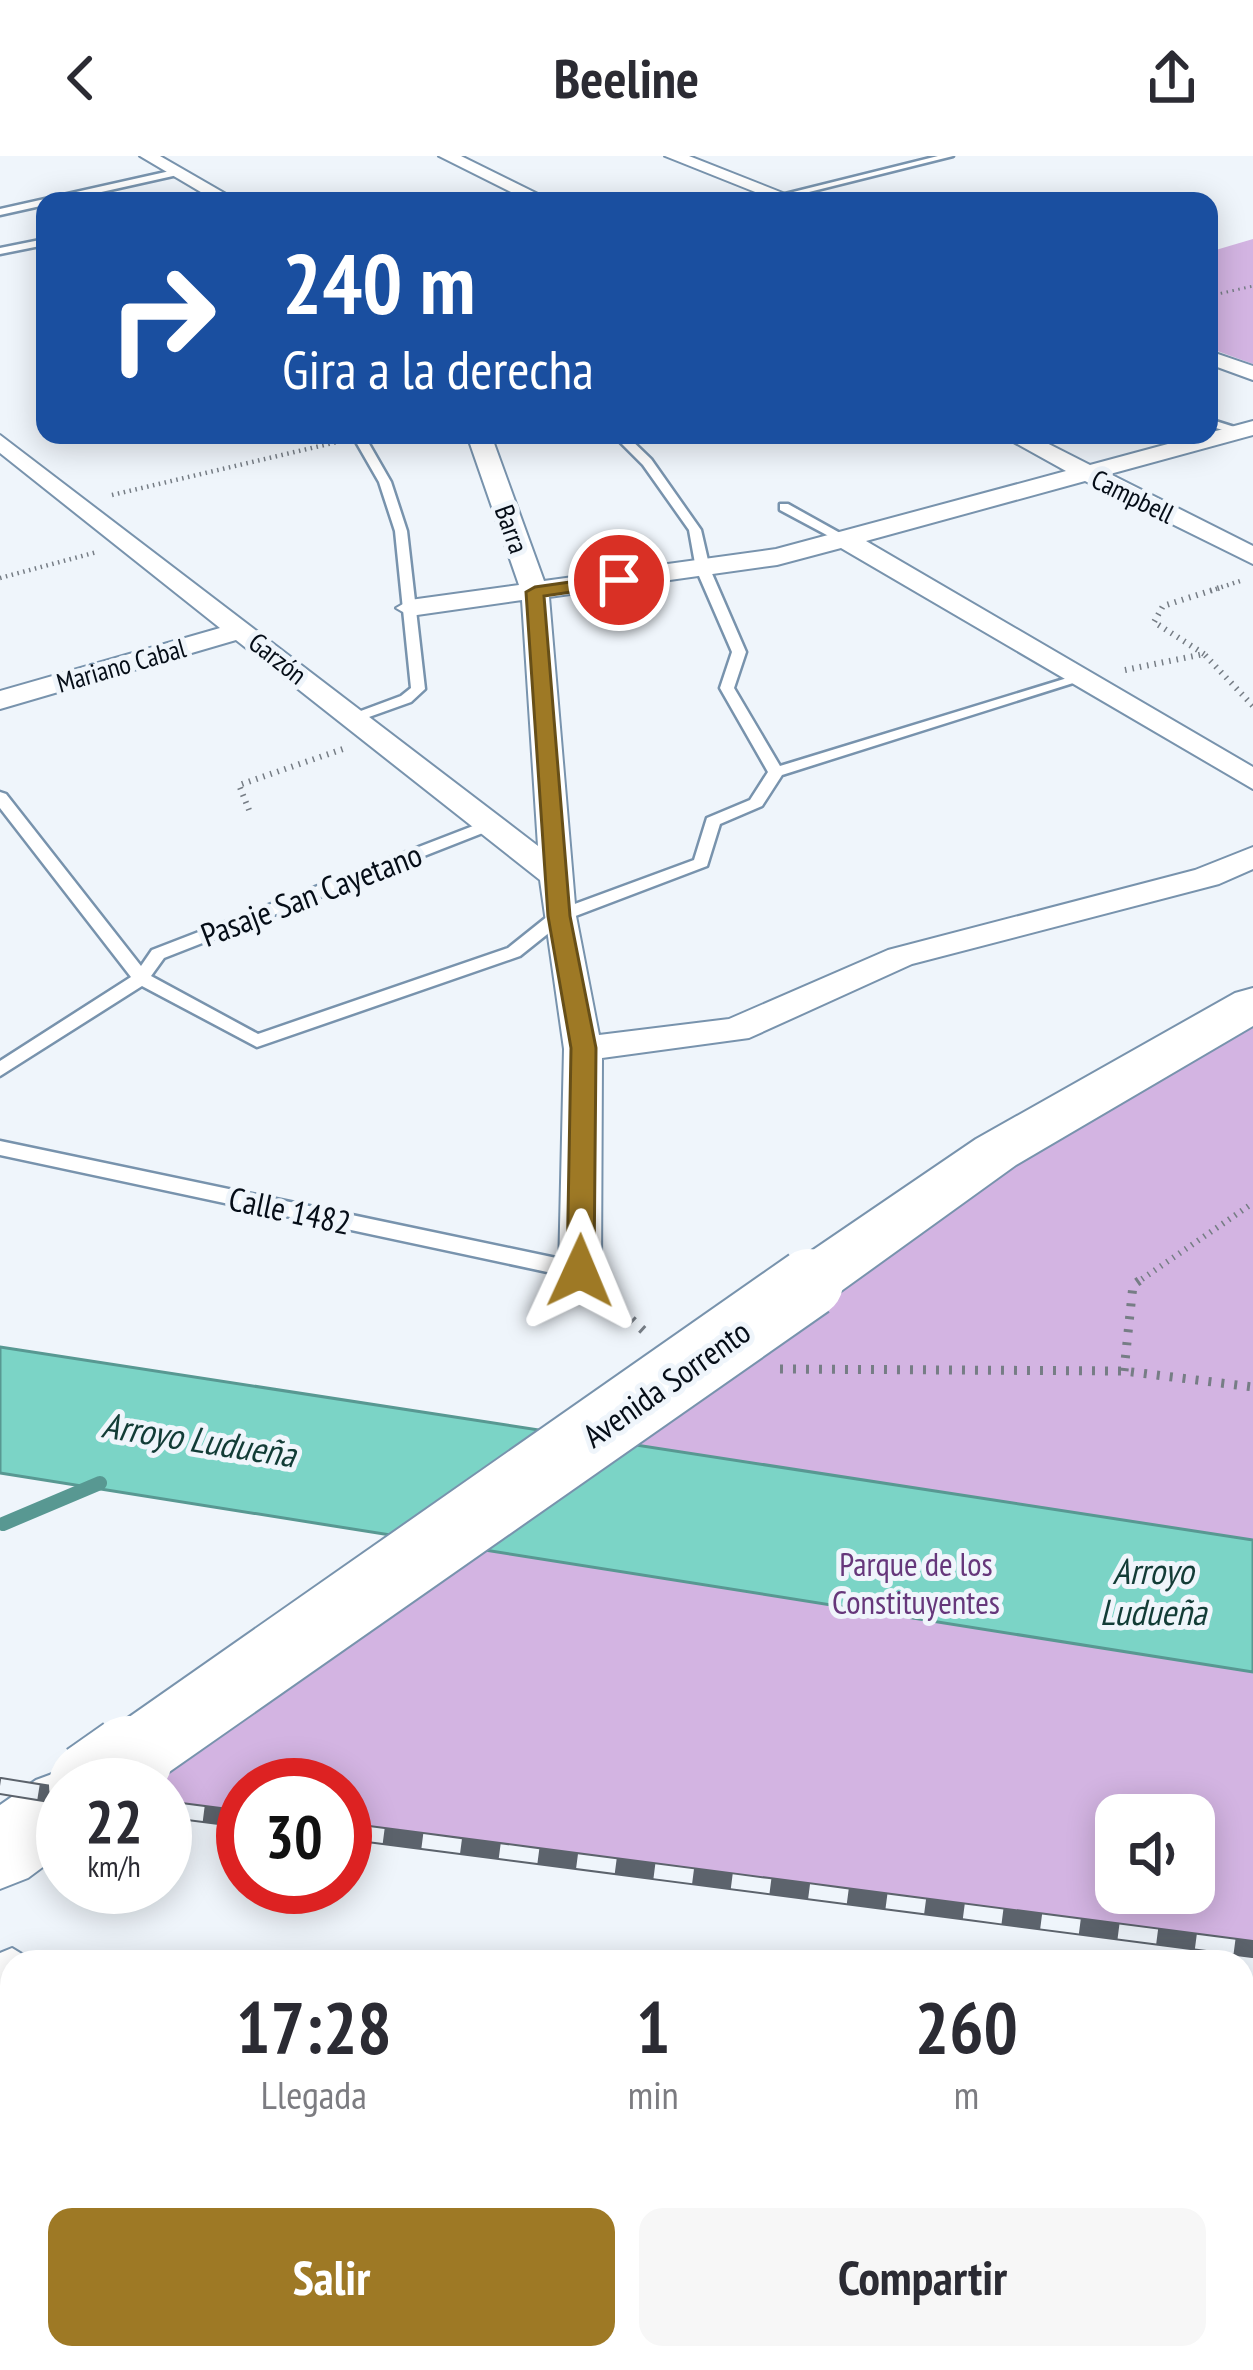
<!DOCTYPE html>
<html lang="es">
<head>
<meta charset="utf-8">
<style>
	body { margin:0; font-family:"PT Sans Narrow",sans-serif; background:#f7f7f7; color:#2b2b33; height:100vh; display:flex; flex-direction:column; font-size:45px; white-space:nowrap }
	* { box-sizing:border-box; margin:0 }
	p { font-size:39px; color:#7c7c81 }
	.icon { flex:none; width:66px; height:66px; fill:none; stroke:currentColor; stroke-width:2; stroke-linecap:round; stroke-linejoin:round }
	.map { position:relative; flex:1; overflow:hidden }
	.details { position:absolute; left:0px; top:1794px; width:1254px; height:420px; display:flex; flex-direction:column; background:#fff; border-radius:36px 36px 0 0; box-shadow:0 6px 30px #0003 }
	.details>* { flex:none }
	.hud { position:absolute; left:36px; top:36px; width:1182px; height:252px; border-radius:24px; box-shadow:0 6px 30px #0003; background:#1a4fa0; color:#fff; overflow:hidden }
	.controls { position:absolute; left:1095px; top:1638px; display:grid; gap:24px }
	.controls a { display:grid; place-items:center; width:120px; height:120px; border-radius:24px; background:#fff; box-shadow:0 6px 30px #0003; font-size:60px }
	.speed { position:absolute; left:36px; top:1602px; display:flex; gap:24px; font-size:60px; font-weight:700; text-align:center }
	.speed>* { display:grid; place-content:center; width:156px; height:156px; border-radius:50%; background:#fff; box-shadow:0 6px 30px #0003; line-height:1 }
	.speed small { font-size:30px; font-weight:400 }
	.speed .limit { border:18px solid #d22; background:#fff; color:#111 }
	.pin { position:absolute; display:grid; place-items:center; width:102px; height:102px; color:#fff; margin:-51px; border:6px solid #fff; border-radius:50%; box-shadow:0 3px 12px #0007 }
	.me { position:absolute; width:132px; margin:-66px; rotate:1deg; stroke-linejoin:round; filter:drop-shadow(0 0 9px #0008) }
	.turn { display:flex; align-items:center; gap:42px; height:252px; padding:0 48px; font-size:54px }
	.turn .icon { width:156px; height:156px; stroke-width:2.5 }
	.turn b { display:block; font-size:84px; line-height:102px }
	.eta { display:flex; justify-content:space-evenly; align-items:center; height:204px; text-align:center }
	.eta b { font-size:72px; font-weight:700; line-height:84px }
	.cta { display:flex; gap:24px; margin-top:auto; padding:24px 48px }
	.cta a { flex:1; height:138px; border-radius:24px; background:#9e7925; color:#fff; font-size:48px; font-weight:700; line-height:138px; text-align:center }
	.cta a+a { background:#f7f7f7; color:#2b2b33 }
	header { display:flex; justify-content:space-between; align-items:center; height:156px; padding:0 48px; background:#fff; font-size:54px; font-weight:700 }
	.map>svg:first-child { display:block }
</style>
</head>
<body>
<header><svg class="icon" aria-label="back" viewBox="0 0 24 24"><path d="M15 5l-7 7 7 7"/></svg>Beeline<svg class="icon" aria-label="share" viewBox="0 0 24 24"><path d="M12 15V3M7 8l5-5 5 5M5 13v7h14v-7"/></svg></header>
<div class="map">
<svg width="1253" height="2214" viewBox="0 0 1253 2214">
	<rect width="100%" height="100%" fill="#eff5fb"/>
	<g fill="#d3b4e2" fill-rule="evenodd">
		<path d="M1253,83V208L1209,192V96Z"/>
		<path d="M1253,848V1793L864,1739L345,1675V1629H243V1663L165,1653V1629H92ZM1116,1659H1194V1737H1116Z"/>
	</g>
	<path fill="#7bd4c6" stroke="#589892" stroke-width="3" d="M0,1191L1253,1384V1516L0,1317Z"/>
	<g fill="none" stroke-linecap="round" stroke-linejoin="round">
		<path stroke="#589892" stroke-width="14" d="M3,1368L100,1327"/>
		<defs>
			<g id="service">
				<path d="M938,0H953L781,43L777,40Z"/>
				<path d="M179,13L182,18L61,45H45V49L0,59V53Z"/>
				<path d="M45,83V89L0,98V92Z"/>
				<path d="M1209,263L1244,274L1246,276L1240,279L1209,270Z"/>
				<path d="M352,279H364L391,326L407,375L425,533L411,546L355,566L348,562L350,559L401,540L411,532L395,375L379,326Z"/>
				<path d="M613,279H626L651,303L701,374L710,413L746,496L734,532L780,610L1077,519L1089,522L782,619L762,650L720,668L707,710L565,764L520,800L257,891L142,830L0,920V905L131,821L0,652V636L6,638L141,810L152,794L486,665H498V671L164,802L151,820L258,878L508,792L553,756L694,704L707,662L750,644L768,616L720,532L732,496L696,413L689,374L643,309Z"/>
				<path d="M780,348H788L849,382L838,385L780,354Z"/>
				<path d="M0,985L580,1107L591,1115L580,1123L0,999Z"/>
			</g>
			<g id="minor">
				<path d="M140,0H160L238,45H216Z"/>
				<path d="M439,0H461L552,45H529Z"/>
				<path d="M665,0H689L803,45H778Z"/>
				<path d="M1209,195L1253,210V224L1209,208Z"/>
				<path d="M1253,265V279L1110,318L1253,390V408L1085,325L866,385L1253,611V633L841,392L777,409L549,441L576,760L599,879L729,863L888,794L1195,714L1253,691V713L1219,728L912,808L749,882L602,902L601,1115L595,1126L580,1130L565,1126L559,1115L564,893L540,724L236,484L0,553V535L220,472L0,297V279L538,690L522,444L410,460L396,452L410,444L519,429L467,279H491L544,425L776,393L1066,315L1001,279H1031L1090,309Z"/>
				<path d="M12,1792L35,1806H12V1853L0,1858V1797Z"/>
				<path d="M1242,2033L1253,2035V2099L1242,2097Z"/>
				<path d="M189,2202H272L267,2214H184Z"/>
				<path d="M1122,2202H1192L1197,2214H1127Z"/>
			</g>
			<g id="secondary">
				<path d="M1253,832V870L1016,1009L830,1143L809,1149L788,1143L779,1127L788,1111L976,983L1235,837Z"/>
				<path d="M63,1614L92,1629H63V1696L28,1722L0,1733V1649L36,1624Z"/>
			</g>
		</defs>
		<use href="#service" stroke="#7893ad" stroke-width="5"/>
		<use href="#minor" stroke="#7893ad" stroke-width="4"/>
		<use href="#secondary" stroke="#7893ad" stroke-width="4"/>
		<path stroke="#767d85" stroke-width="3" stroke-dasharray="1.5 4.5" stroke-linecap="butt" d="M1209,140L1253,130"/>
		<g stroke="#767d85" stroke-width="4.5" stroke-dasharray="1.5 4.5" stroke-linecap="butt">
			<path d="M112,339L337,286"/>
			<path d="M0,422L97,396"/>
			<path d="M1210,435L1240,425"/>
		</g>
		<g stroke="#767d85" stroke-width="6" stroke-dasharray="1.5 6" stroke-linecap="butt">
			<path d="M1204,498L1154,466L1163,450L1219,432"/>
			<path d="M1125,514L1204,498L1253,550"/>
			<path d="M249,654L239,629L343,593"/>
			<path d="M1142,1123L1253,1047"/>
		</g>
		<g stroke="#767d85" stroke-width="9" stroke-dasharray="3 10" stroke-linecap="butt">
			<path d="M603,1137L644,1175"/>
			<path d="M780,1213L1124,1215L1253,1231"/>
			<path d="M1124,1215L1133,1129L1146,1120"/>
		</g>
		<use href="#service" fill="#fff" fill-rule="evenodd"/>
		<use href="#minor" fill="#fff" fill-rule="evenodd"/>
		<use href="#secondary" fill="#fff" fill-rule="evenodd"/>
		<defs>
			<g id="rail">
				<path d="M0,1630L63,1640"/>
				<path d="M165,1653L243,1663"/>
				<path d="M345,1675L1253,1793"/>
			</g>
		</defs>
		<use href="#rail" stroke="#5c636c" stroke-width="18"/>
		<use href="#rail" stroke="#eff5fb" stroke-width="14" stroke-dasharray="39" stroke-linecap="butt"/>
		<defs>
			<path id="secondary-bridge-far1" d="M124,1606L809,1127"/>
			<path id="secondary-bridge" d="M92,1629L129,1603"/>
		</defs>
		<use href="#secondary-bridge-far1" stroke="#7893ad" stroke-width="72" stroke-linecap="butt"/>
		<use href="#secondary-bridge" stroke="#7893ad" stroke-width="90" stroke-linecap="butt"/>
		<use href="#secondary-bridge-far1" stroke="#fff" stroke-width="68"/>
		<use href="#secondary-bridge" stroke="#fff" stroke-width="86"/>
	</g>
	<path fill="#9e7925" stroke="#674f18" stroke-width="3" d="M619,419L628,424L625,428L544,440L570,760L596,892L594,1115L580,1125L567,1115L571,892L548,760L526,436L535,431Z"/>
	<g text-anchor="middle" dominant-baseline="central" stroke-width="10" stroke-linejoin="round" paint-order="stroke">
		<g font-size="27" fill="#050d17" stroke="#eff5fb">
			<text transform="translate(1133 340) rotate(26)">Campbell</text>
			<text transform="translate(512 373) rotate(70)">Barra</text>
			<text transform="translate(278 502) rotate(38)">Garzón</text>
			<text transform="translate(121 509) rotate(-16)">Mariano Cabal</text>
		</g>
		<g font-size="33" fill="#050d17" stroke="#eff5fb">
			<text transform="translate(311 738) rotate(-21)">Pasaje San Cayetano</text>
			<text transform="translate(290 1054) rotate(12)">Calle 1482</text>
			<text transform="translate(666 1227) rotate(-35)">Avenida Sorrento</text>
		</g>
		<g font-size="33" fill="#66377b" stroke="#eff5fb">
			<text x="916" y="1407">Parque de los<tspan x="916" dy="38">Constituyentes</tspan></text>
		</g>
		<g font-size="36" font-style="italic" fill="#123c36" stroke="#eff5fb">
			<text transform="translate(199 1283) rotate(9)">Arroyo Ludueña</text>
			<text x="1153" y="1414">Arroyo<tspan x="1153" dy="41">Ludueña</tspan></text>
		</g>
	</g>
</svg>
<div class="controls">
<a><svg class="icon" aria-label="sound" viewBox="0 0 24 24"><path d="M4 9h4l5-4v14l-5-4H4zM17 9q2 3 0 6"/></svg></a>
</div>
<div class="speed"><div>22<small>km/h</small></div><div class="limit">30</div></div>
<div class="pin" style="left:619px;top:424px;background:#d93025"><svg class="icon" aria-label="arrive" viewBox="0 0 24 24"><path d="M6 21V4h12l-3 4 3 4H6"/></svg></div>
<svg class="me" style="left:580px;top:1115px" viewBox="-20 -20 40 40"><path d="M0-17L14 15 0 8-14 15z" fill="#9e7925" stroke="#fff" stroke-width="4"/></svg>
<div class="hud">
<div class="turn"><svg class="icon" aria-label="right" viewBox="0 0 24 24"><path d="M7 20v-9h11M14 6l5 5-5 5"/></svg><div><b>240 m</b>Gira a la derecha</div></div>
</div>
<section class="details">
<div class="eta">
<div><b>17:28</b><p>Llegada</p></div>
<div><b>1</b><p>min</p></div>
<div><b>260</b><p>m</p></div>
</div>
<div class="cta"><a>Salir</a><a>Compartir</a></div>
</section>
</div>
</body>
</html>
